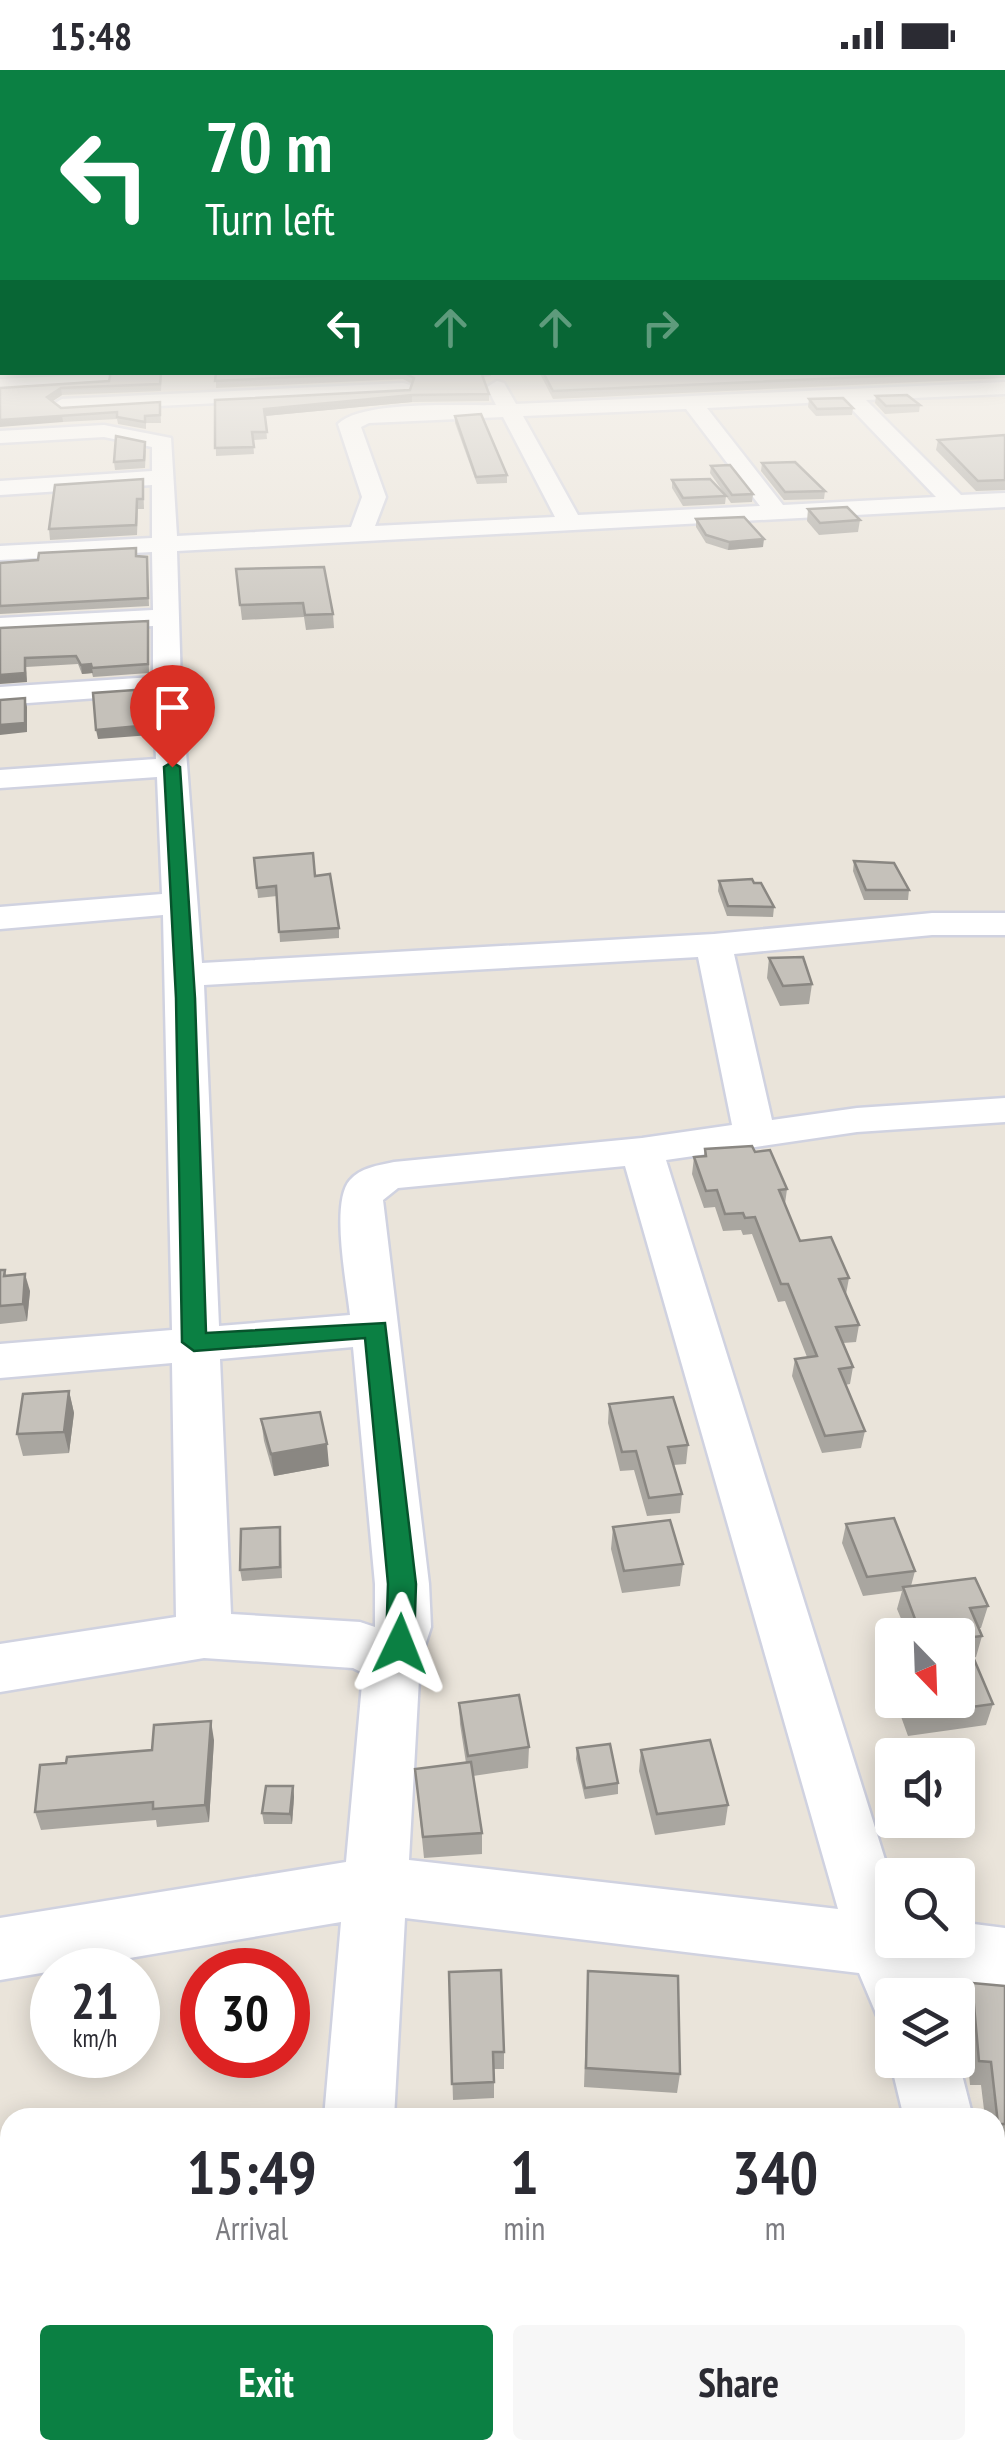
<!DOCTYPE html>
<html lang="en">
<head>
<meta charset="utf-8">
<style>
	body { margin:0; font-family:"PT Sans Narrow",sans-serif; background:#f7f7f7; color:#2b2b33; height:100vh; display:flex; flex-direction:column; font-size:38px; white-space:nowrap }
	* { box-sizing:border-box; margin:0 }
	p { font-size:32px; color:#7c7c81 }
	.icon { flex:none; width:55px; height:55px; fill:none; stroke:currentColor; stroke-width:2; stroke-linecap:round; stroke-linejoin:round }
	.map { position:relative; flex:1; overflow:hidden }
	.side { position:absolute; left:0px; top:2038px; width:1005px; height:352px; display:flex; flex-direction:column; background:#fff; border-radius:30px 30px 0 0; box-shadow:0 5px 25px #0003 }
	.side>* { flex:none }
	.top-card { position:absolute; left:0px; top:0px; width:1005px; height:305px; box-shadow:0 5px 25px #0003; background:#0b8043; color:#fff; overflow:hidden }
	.needle { width:65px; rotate:157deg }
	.controls { position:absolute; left:875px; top:1548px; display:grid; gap:20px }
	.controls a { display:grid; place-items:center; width:100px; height:100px; border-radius:10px; background:#fff; box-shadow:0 5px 25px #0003; font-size:50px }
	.speed { position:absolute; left:30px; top:1878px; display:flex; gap:20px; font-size:50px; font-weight:700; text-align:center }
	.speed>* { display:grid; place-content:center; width:130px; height:130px; border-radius:50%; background:#fff; box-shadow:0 5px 25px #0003; line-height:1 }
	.speed small { font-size:25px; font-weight:400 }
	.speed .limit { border:15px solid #d22; background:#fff; color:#111 }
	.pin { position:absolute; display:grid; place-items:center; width:85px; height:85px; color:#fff; margin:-102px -42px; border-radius:50% 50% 50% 0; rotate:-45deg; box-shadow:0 0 10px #0007 }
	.pin .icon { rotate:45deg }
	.me { position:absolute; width:110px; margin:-55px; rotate:2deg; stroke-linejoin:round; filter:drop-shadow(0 0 8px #0008) }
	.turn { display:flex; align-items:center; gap:35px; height:210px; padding:0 40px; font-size:45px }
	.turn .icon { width:130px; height:130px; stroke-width:2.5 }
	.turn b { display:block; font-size:70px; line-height:85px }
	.lanes { display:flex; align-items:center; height:95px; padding:0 40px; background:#0003; justify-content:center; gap:50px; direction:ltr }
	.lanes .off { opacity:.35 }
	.eta { display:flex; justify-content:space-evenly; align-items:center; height:170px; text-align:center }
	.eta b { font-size:60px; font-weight:800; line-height:70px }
	.cta { display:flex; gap:20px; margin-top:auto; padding:20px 40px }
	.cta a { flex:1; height:115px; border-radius:10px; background:#0b8043; color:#fff; font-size:40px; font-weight:800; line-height:115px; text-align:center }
	.cta a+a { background:#f7f7f7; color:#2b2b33 }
	.status { display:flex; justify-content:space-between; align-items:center; height:70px; padding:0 50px; background:#fff; direction:ltr }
	.status svg { height:28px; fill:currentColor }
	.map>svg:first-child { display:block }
</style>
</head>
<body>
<div class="status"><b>15:48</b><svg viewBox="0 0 49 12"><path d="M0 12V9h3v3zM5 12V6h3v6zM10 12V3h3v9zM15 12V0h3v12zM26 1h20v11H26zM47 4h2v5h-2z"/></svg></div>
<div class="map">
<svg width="1005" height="2388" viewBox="0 0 1005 2388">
	<rect width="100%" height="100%" fill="#eae4da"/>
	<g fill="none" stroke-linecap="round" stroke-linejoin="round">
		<defs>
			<g id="minor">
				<rect x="0" y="275" width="2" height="8"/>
				<path d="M103,304L110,306V314L0,321V309Z"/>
				<path d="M497,311L504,313L516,334L1005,312V324L866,330L961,425L1005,423V437L177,481L181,615L202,893L714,864L932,843H1005V865H932L734,884L772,1050L857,1038L1005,1028V1052L857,1062L666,1090L892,1812V1870H958V1852L1005,1858V1920L928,1911L934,1925H892V1954L878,1948L859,1903L405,1848L394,2048H324L341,1852L0,1910V1848L346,1792L363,1603L353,1598L204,1588L0,1622V1574L176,1547L172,1293L0,1308V1274L172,1260L163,845L0,859V837L162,824L157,707L0,718V700L156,689L153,624L0,635V617L153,607V556L0,564V548L153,540L152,482L0,490V476L152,468V415L0,425V411L152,401V377L104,367L0,373V361L104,355L171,368L177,466L351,457L362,427L338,354C362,330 460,336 496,335L487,317ZM844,331L936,427L783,435L707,338ZM686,339L760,436L578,445L523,346ZM503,347L555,447L375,456L386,427L361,357L369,353ZM698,887L732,1055L642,1068L394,1092C379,1095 360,1098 350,1110C330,1132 347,1215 350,1245L219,1256L204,915ZM625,1096L838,1839L409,1790L420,1591L431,1557L429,1514L383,1130L398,1118ZM353,1277L375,1514V1557L360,1552L231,1544L220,1289Z"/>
				<path d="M403,313L410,315V323L62,341L52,335L62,329Z"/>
				<path d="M892,1984V1990L958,1989L973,2048H904L890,1990Z"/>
				<path d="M995,2287L1005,2292V2388H971L967,2380H995Z"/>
				<path d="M284,2380H368L370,2386L281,2388Z"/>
			</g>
		</defs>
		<use href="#minor" stroke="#d0d2e0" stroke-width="5"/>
		<use href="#minor" fill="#fff" fill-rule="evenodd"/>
	</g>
	<g fill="#a9a6a0">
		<path d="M1002,275H1005V308L553,329L539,302H1002Z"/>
		<path d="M102,302H162L161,321L62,325L53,331L61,338L160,332L161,353H146V359L118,354L117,349L63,352L0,318L109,311L111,304Z"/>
		<path d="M216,302H491V306L483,307L489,324V331L412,332L265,346L267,369L253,370L254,384L216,386L215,330L410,320L412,314L403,309L216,318Z"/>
		<path d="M876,326L920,335L919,342L885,344L875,333Z"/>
		<path d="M809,329L853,338L852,345L816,346L808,337Z"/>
		<path d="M455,346L507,405V413L477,414L455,353Z"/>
		<path d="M1005,365V420L976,421L936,380L938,370Z"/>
		<path d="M146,380L145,398L115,400L114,392Z"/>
		<path d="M762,393L825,421L824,429L784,430L761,401Z"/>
		<path d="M711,396L753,424L752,432L731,433L710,403Z"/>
		<path d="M143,409L144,439H138L137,465L50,470L49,459Z"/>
		<path d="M672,410L726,426L725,434L683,436L672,418Z"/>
		<path d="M808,439L860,450L858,462L819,465L807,451Z"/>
		<path d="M696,449L763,477L728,480L706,473L696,457Z"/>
		<path d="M136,478L137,486L147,487L149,536L0,544V493Z"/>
		<path d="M236,499L333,544L334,558L306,560L304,547L242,550Z"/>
		<path d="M148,551L149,603L93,607L92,603L82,604L78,594L26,597L27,612L0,558Z"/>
		<path d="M854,791L909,820L908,830H864L853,801Z"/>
		<path d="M315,806L339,858V868L280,872L277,826L258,828L257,818Z"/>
		<path d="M719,811L754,813L774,837L773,847L727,846L718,821Z"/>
		<path d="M769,888L812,914L809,934L780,936L767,908Z"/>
		<path d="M705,1079L755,1082L787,1119L785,1134L800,1171L849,1208L846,1224L859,1255L856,1272L843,1273L853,1297L850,1314L845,1315L865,1361L861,1378L822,1383L792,1306L795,1289L807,1287L785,1231L778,1232L752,1164L743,1165L741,1160L723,1161L715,1137L704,1138L692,1104L694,1087L704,1086Z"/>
		<path d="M0,1200H5L6,1206L30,1221L27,1251L0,1254Z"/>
		<path d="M69,1321L74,1343L69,1383L23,1386L17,1364Z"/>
		<path d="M609,1334L688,1375L686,1394L673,1395L682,1424L680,1443L647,1446L634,1400L620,1401L608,1353Z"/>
		<path d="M261,1349L329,1396L274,1406L264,1371Z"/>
		<path d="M846,1454L915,1501L911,1516L988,1536L981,1558H979L982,1566L976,1587L973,1588L993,1634L986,1655L908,1666L895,1630H958L902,1551L897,1539L902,1521L863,1526L842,1473Z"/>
		<path d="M613,1457L683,1494L680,1516L622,1523L611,1479Z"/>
		<path d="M281,1468L282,1508L242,1511L240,1500Z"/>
		<path d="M894,1552L899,1565H892V1582L889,1574Z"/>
		<path d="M459,1633L529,1677L528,1698L473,1706L482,1763V1784L424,1788L415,1699L466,1693L460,1654Z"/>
		<path d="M214,1670L209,1752L157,1757L156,1750L41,1760L35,1742L66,1693Z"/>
		<path d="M577,1678L618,1713V1724L585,1729L576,1689Z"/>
		<path d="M641,1680L728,1735L725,1755L655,1765L639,1701Z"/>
		<path d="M293,1716L294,1727L292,1754H264L262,1743Z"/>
		<path d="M588,1901L680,2004L677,2023L584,2017Z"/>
		<path d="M449,1902L504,1982V1999H494V2028L453,2030Z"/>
		<path d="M972,1913L1005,1916V2079L995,2077V2048H985L981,2015H970L963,1938Z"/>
		<path d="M10,2069V2127L0,2128V2071Z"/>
	</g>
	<g fill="#8a8782">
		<path d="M61,318L62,325L48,334L47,327Z"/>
		<path d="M412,325V332L265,346L264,339Z"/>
		<path d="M62,345L63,352L0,357V350Z"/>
		<path d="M764,469L763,477L728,480L729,472Z"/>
		<path d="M25,588L27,612L0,614V605Z"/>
		<path d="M91,594L93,603L82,604L81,595Z"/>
		<path d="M148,619L151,665L98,669L96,660Z"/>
		<path d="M25,628L27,637V662L0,665V655Z"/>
		<path d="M25,1204L30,1221L27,1251L23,1234Z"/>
		<path d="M69,1321L74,1343L69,1383L64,1362Z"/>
		<path d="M327,1374L329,1396L274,1406L271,1384Z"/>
		<path d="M211,1651L214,1670L209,1752L205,1735Z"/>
		<path d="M293,1716L294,1727L292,1754L290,1744Z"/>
	</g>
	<g fill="#c5c1ba" stroke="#8a8782" stroke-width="2.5">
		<rect x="1002" y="275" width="3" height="26"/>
		<path d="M111,302H161L160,314L61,318L47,327L61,338L160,332V345L145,346V352L117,347V342L0,350V318L109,311Z"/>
		<path d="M216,302H398L215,311Z"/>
		<path d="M403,302H481L489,324L412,325L264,339L267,362H252L254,377L215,378V330L410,320L414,308Z"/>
		<path d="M543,302H974L553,321Z"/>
		<path d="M907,325L920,335L886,336L876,326Z"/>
		<path d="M843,328L853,338L817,339L809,329Z"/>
		<path d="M481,344L507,405L476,407L455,346Z"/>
		<path d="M1005,365V410L978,411L938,370Z"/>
		<path d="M116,366L145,372L144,390L114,392Z"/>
		<path d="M795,392L825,421L785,422L762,393Z"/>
		<path d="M730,395L753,424L732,425L711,396Z"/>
		<path d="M143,409V429H137L136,455L49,459L55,415Z"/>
		<path d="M710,409L726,426L683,428L672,410Z"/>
		<path d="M847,437L860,450L820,453L808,439Z"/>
		<path d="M744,447L764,469L729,472L706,465L696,449Z"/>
		<path d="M136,478V486L147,487L148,528L0,536V493L38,490L39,483Z"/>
		<path d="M324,497L333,544L305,545L303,533L240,535L236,499Z"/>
		<path d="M148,551V594L92,598L91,594L81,595L76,586L25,588V603L0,605V558Z"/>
		<path d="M148,619L150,655L96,660L93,623Z"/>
		<path d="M25,628V653L0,655V630Z"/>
		<path d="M313,783L315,806L330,804L339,858L279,862L276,816L257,818L254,788Z"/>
		<path d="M854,791L894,793L909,820H866Z"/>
		<path d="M752,809L754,813H761L774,837L728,836L719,811Z"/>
		<path d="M803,887L812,914L783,916L769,888Z"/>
		<path d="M752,1076L755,1082L770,1080L787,1119L779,1120L800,1171L831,1167L849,1208L839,1209L859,1255L836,1257L853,1297L839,1299L865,1361L825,1366L795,1289L817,1286L788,1214H781L755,1147L745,1148L743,1143L725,1144L717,1120L706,1121L694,1087L706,1086L705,1079Z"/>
		<path d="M0,1200H5L4,1206L25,1204L23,1234L0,1236Z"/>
		<path d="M69,1321L64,1362L17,1364L23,1324Z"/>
		<path d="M673,1327L688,1375L668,1377L682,1424L649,1428L636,1381L622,1382L609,1334Z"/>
		<path d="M320,1342L327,1374L271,1384L261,1349Z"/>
		<path d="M894,1448L915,1501L867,1507L846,1454Z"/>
		<path d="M670,1450L683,1494L624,1501L613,1457Z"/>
		<path d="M280,1457V1497L240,1500L241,1459Z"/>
		<path d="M975,1508L988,1536L970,1538L982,1566L965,1568L993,1634L914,1645L908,1630H958V1565H899L894,1552L915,1549L903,1517Z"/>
		<path d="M519,1625L529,1677L468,1686L459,1633Z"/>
		<path d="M211,1651L205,1735L153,1739V1732L35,1742L40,1695L66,1693L67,1687L152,1680L154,1655Z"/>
		<path d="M710,1670L728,1735L657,1744L641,1680Z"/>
		<path d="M610,1674L618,1713L585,1718L577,1678Z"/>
		<path d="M471,1692L482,1763L423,1767L415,1699Z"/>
		<path d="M266,1716H293L290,1744L262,1743Z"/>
		<path d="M501,1900L504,1982H493L494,2012L452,2014L449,1902Z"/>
		<path d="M588,1901L678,1906L680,2004L586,1998Z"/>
		<path d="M972,1913L1005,1916V2054H998L991,1992L979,1991Z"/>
		<path d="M10,2069V2107L0,2109V2071Z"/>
	</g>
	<linearGradient id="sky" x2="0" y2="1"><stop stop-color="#79bae8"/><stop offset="0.45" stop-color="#f6f3ee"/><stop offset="1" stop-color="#f6f3ee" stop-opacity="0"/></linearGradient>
	<rect width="1005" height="609" fill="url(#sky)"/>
	<path fill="#0b8043" stroke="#07532c" stroke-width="2.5" d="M172,692L180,697L195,928L206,1263L385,1253L416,1514L414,1574L410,1582L400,1585L390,1582L386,1574L388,1514L365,1268L194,1281L182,1272L176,928L164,697Z"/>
</svg>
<div class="controls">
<a><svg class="needle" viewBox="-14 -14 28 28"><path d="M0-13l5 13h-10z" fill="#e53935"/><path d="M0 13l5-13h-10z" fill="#7c7c81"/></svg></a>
<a><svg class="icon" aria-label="sound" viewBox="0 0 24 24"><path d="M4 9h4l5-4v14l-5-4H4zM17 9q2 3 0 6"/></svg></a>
<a><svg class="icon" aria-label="search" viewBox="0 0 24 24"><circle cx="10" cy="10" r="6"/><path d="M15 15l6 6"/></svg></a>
<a><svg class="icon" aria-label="layers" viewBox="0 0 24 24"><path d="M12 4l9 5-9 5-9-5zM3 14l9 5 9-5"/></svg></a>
</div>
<div class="speed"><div>21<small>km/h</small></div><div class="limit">30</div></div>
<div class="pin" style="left:172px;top:697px;background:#d93025"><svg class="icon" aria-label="arrive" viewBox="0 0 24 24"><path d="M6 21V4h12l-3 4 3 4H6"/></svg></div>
<svg class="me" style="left:400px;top:1574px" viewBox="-20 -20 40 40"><path d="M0-17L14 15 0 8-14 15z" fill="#0b8043" stroke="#fff" stroke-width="4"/></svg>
<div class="top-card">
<div class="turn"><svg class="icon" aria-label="left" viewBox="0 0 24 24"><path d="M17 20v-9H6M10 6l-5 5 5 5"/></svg><div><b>70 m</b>Turn left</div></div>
<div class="lanes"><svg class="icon" aria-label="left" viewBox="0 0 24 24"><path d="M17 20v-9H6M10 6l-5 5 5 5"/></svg><svg class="icon off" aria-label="ahead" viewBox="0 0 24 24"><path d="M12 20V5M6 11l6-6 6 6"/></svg><svg class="icon off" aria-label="ahead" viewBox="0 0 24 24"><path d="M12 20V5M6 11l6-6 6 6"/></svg><svg class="icon off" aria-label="right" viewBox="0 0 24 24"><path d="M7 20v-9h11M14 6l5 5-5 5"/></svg></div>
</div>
<section class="side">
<div class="eta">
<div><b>15:49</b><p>Arrival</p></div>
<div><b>1</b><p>min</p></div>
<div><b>340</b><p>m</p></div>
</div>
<div class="cta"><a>Exit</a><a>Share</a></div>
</section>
</div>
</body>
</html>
